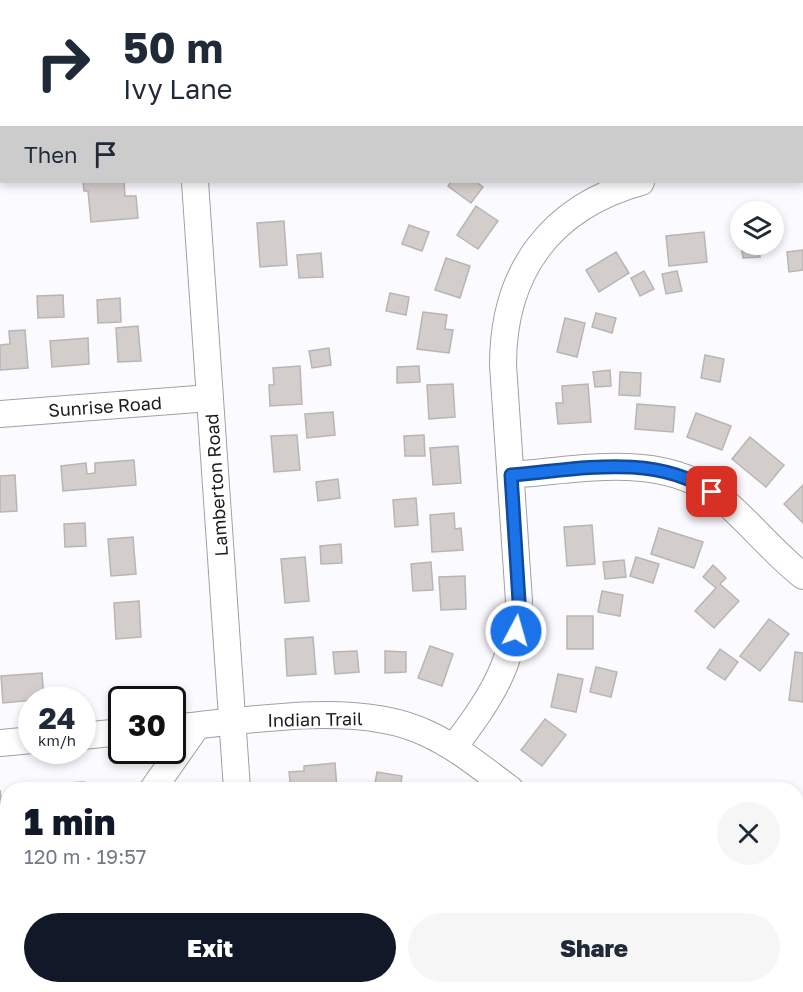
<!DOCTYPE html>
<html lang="en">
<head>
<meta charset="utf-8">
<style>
	body { margin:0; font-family:"Golos Text",sans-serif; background:#f6f6f7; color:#1f2937; height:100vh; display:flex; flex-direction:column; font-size:22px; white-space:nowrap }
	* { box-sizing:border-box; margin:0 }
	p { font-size:20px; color:#747a83 }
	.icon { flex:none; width:33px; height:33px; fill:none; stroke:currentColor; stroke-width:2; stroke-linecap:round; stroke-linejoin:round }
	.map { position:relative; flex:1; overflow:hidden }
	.sheet { position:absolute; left:0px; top:782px; width:804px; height:212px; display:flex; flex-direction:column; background:#fff; border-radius:24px 24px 0 0; box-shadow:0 3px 9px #0003 }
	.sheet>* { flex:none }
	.hud { position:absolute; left:0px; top:0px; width:804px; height:183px; box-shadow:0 3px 9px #0003; background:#fff; color:#1f2937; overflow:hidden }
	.controls { position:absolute; left:730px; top:201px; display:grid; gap:12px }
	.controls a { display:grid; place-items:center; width:54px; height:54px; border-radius:50%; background:#fff; box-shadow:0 3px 9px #0003; font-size:30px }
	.speed { position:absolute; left:18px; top:686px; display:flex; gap:12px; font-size:30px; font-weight:700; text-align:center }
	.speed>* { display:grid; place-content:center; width:78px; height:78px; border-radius:50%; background:#fff; box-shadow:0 3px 9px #0003; line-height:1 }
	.speed small { font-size:15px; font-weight:400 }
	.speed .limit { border:3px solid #111; border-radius:9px; background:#fff; color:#111 }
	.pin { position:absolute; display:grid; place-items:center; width:51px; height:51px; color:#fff; margin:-26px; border-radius:12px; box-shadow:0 3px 9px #0006 }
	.me { position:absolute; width:66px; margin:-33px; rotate:6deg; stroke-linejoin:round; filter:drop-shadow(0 0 4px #0008) }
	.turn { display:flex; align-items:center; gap:21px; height:126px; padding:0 24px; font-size:27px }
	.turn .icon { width:78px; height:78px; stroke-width:2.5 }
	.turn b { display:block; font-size:42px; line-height:51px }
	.then { display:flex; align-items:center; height:57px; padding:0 24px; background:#0003; gap:12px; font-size:22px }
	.round { display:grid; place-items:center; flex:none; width:63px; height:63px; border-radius:32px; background:#f6f6f7 }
	.headline { display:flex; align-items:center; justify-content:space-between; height:102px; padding:0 24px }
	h1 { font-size:36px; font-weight:800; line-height:45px; color:#111827 }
	.cta { display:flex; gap:12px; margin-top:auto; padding:12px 24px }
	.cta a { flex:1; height:69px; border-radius:36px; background:#111827; color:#fff; font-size:24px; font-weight:800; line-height:69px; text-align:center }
	.cta a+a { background:#f6f6f7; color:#1f2937 }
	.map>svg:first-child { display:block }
</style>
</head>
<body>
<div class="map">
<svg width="803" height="992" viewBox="0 0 803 992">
	<rect width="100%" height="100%" fill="#fbfbff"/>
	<g fill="#d3cecc" stroke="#b9b5b2" stroke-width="1.5">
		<path d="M368,0H394V2H369Z"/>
		<path d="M83,182H124L125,196H136L138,218L91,222L88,191H84Z"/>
		<path d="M451,182H476L483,187L471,203L448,186Z"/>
		<path d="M476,206L498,221L478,249L457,235Z"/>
		<path d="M284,221L287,265L260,267L257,223Z"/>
		<path d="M409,225L429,232L422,251L402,244Z"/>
		<path d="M704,232L707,262L669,266L666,236Z"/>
		<path d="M741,244H771L759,246L760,257L743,258Z"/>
		<path d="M803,250V270L789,272L787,252Z"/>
		<path d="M616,252L629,273L599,292L586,270Z"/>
		<path d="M321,253L323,277L299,278L297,255Z"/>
		<path d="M446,258L470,266L460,298L435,290Z"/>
		<path d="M644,271L654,289L640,296L631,278Z"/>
		<path d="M677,271L682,291L666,294L662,274Z"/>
		<path d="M390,293L409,297L406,315L386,311Z"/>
		<path d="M63,295L64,317L38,318L37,296Z"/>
		<path d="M120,298L121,322L98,323L97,300Z"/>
		<path d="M423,312L447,315L445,329L453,330L449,353L417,349Z"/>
		<path d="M596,313L616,318L612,333L592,327Z"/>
		<path d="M565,318L585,323L577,357L557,352Z"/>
		<path d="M138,326L141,361L118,362L116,328Z"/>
		<path d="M25,330L28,368L0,370V345L10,344L9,331Z"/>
		<path d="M88,338L89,364L52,367L50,341Z"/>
		<path d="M329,348L331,365L312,368L309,351Z"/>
		<path d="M705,355L724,359L720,382L701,378Z"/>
		<path d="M300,366L302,404L270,406L269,385H274L273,368Z"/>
		<path d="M419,366L420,382L397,383V367Z"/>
		<path d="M610,370L611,386L595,387L593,372Z"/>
		<path d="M620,372L641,373L640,396L619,395Z"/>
		<path d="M453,384L455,417L429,419L427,385Z"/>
		<path d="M588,384L591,422L558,424L556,403H563L562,386Z"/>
		<path d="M637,404L675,407L673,432L635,429Z"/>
		<path d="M333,412L335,435L307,438L305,414Z"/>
		<path d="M696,413L731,426L722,450L687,437Z"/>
		<path d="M297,435L300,470L274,472L271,436Z"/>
		<path d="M424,435L425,456H405L404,436Z"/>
		<path d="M750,437L784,465L766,487L732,459Z"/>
		<path d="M458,446L461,483L433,485L430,448Z"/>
		<path d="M134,460L136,485L63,491L61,466L86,463L87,474L95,473V463Z"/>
		<path d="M15,475L17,511L0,512V476Z"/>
		<path d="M338,479L340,498L318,501L316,482Z"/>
		<path d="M803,485V523L784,504Z"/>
		<path d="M416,498L418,525L395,527L393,500Z"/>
		<path d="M454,513L455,529L461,528L463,550L432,552L430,515Z"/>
		<path d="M85,523L86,546L65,547L64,524Z"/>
		<path d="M592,525L595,564L567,566L564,527Z"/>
		<path d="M659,528L703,542L694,568L651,554Z"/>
		<path d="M133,537L136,574L111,576L108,539Z"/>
		<path d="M341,544L342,563L321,564L320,546Z"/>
		<path d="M305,557L309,601L285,603L281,559Z"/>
		<path d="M636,557L659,564L653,583L630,576Z"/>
		<path d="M624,560L626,577L605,579L603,562Z"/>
		<path d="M431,562L433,590L413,591L411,564Z"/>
		<path d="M713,565L726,578L720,584L739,601L714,628L695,611L716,588L703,577Z"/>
		<path d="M465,576L466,609L441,610L439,577Z"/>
		<path d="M602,591L623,595L620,616L598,612Z"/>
		<path d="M139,601L141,637L116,639L114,603Z"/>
		<rect x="567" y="616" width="26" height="33"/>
		<path d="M769,619L789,634L760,671L740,656Z"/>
		<path d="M313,637L316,674L287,676L285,639Z"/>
		<path d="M430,646L453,654L442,686L418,678Z"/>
		<path d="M720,649L738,662L725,680L707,668Z"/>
		<path d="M357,651L359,672L335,674L333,652Z"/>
		<path d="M385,651L406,652V672L385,673Z"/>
		<path d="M795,652L803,653V702L789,700Z"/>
		<path d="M596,667L617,672L611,697L590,692Z"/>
		<path d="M42,673L44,699L3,703L1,676Z"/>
		<path d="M558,674L583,679L576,712L551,707Z"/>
		<path d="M545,719L566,735L542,766L521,750Z"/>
		<path d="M335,763L337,789H291L289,772L304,771V766Z"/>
		<path d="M377,772L402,776L400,789H374Z"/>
		<path d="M84,782L85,789H34L33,785Z"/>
		<path d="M0,790L3,815H0Z"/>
		<path d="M803,800V822L796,823V801Z"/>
		<path d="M6,841L8,883L0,888V847Z"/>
		<path d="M803,942V968H799L796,943Z"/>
		<path d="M803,983V992H787L786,986Z"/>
		<path d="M94,986H119L118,992Z"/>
		<path d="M342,986H367L368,992H343Z"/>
		<path d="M595,986H619L617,992H593Z"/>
		<path d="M657,986H685L684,992H656Z"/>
	</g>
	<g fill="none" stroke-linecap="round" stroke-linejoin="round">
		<defs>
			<g id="minor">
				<path d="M182,0V2"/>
				<path d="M326,0V2"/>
				<path d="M758,0V2"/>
				<path d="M285,2L299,0"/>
				<path d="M802,159H803"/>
				<path d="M195,182L237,789"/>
				<path d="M0,414L210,398"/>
				<path d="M511,475C580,470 665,450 723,500C751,524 774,553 803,576"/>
				<path d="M172,728C248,721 357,700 426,733C457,747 483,769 510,789"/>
				<path d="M82,736L122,732"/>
				<path d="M0,743L32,740"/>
				<path d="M454,747C492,696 512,667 519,601L503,365C503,271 551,207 641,182"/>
				<path d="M153,789L197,726"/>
				<path d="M796,896L803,895"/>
				<path d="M251,986L252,992"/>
				<path d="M12,992L16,986"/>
			</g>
		</defs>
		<use href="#minor" stroke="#a1a1a5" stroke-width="28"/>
		<use href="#minor" stroke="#fff" stroke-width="26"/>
	</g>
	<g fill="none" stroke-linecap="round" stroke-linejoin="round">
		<defs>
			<path id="route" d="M516,631L519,601L511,475C577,470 653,452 712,492"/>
		</defs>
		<use href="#route" stroke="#114b97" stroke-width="15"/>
		<use href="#route" stroke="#1a73e8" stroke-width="10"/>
	</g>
	<g text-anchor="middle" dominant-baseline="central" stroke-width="4.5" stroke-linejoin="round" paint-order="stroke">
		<g font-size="18" fill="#1b1b1d" stroke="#fff">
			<text transform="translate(105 406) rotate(-4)">Sunrise Road</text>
			<text transform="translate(216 485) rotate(-94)">Lamberton Road</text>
			<text transform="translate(315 719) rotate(-1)">Indian Trail</text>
		</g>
	</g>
</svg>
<div class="controls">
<a><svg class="icon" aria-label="layers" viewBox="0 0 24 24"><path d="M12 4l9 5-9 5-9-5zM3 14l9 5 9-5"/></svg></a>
</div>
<div class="speed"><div>24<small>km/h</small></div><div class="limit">30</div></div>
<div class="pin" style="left:712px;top:492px;background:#d93025"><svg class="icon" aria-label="arrive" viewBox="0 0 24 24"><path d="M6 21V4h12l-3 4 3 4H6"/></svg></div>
<svg class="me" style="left:516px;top:631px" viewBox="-20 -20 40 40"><circle r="17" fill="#1a73e8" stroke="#fff" stroke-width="3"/><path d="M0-11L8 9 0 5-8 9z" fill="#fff"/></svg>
<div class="hud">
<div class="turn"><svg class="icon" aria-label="right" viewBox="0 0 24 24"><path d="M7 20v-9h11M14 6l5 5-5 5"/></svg><div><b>50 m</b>Ivy Lane</div></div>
<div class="then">Then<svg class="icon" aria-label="arrive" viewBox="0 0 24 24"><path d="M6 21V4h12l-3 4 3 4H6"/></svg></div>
</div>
<section class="sheet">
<div class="headline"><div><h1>1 min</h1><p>120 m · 19:57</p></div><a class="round"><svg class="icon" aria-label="close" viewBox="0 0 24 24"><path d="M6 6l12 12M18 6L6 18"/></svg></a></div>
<div class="cta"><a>Exit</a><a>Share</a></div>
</section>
</div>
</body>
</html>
